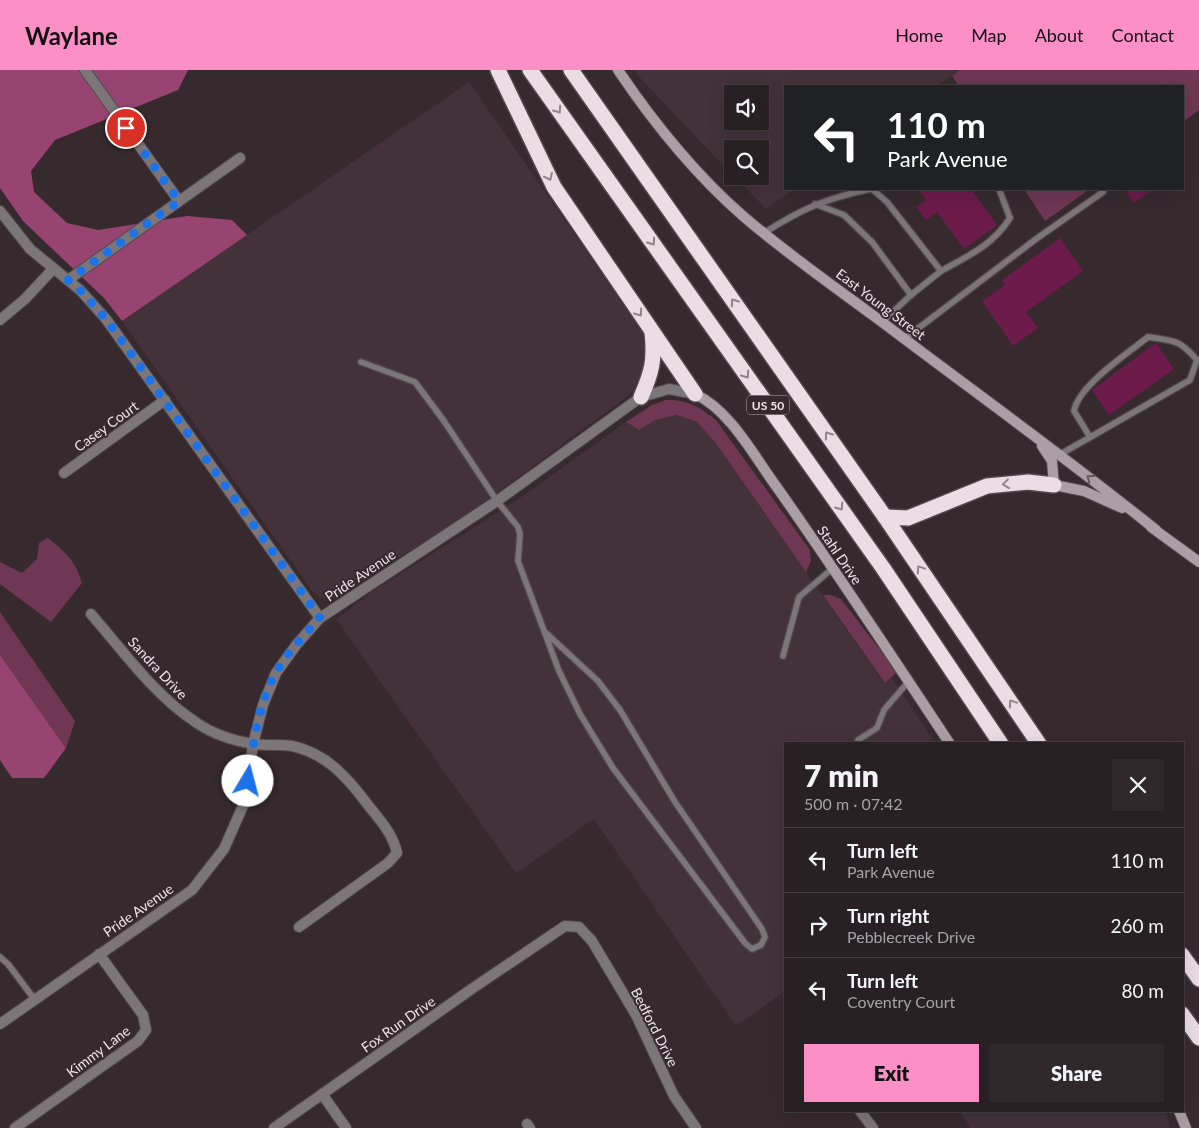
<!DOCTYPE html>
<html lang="en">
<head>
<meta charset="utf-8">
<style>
	body { margin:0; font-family:Lato,sans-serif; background:#30282b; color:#f1f3f6; height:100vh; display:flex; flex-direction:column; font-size:19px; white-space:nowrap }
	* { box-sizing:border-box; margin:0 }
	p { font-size:16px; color:#a5a3a6 }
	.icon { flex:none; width:28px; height:28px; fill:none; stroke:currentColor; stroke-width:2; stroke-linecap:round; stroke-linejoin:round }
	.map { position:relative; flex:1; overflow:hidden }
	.side { position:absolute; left:784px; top:672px; width:400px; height:370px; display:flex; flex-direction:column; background:#282023; border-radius:0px; box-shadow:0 5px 20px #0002,0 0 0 1px #443e41 }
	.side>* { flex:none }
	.banner { position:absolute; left:784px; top:15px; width:400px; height:105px; border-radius:0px; box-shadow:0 5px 20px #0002,0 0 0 1px #443e41; background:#202124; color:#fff; overflow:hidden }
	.buttons { position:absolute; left:724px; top:15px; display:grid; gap:10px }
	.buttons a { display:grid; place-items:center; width:45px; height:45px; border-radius:0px; background:#282023; box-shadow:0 5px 20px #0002,0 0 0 1px #443e41; font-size:25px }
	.pin { position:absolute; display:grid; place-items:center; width:42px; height:42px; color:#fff; margin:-21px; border:2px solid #fff; border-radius:50%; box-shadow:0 1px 5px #0007 }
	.me { position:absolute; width:55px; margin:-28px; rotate:8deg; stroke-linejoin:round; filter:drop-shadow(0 0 4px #0008) }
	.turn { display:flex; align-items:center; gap:18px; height:105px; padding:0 20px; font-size:22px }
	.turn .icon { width:65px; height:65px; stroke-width:2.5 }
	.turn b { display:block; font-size:35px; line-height:42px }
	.round { display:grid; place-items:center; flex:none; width:52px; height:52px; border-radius:0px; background:#30282b }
	.overview { display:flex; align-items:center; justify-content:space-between; height:85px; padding:0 20px }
	h1 { font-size:30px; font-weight:800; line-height:38px }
	.primary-button { display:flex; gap:10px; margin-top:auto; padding:10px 20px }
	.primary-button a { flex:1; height:58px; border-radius:0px; background:#fb8fc6; color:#111; font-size:20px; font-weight:800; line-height:58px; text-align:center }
	.primary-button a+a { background:#30282b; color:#f1f3f6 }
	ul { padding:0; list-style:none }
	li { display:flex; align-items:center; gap:15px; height:65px; padding:0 20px; border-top:1px solid #443e41 }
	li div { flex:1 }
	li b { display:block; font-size:19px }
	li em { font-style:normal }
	header { display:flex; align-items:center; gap:30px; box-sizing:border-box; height:70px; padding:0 25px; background:#fb8fc6; color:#111 }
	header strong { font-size:24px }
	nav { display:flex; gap:28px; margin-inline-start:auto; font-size:18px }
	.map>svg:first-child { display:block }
</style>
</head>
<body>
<header>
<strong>Waylane</strong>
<nav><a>Home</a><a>Map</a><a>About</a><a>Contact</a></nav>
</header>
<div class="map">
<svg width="1199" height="1058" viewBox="0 0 1199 1058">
	<rect width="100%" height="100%" fill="#362a2f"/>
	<g fill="#44323a" fill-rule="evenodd">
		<path d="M633,0H960L937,16H785V119H794L766,139L734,106H760V79H732V105ZM732,24H760V51H732Z"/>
		<path d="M469,12L644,265L650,283L643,309L629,325L467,445L337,527L327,531L321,528L312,521L122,251Z"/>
		<path d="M677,345L697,352L715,372L884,613L892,608L936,674H785V921L736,956L594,749L516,803L336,549L372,522L520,428L626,352L639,360L655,350Z"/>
		<path d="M959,1041H1165L1170,1056L1168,1058H971Z"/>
	</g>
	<g fill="#6f3754">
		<path d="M960,0H1199V40L1183,52L1182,16H959L952,6Z"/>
		<path d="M1024,119H1090L1045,151Z"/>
		<path d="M666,330C687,329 700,337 716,350L810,480L811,491L806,502L715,372L697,352L677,345L655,350L639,360L626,352L652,335Z"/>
		<path d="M48,468C65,482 76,491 82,513L51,552L0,514V492L22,503L37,489L39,473Z"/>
		<path d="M823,525H831L841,529L897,602L885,613Z"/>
		<path d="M0,542L75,651L66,678L0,585Z"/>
	</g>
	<g fill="#984471">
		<path d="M0,0H188L178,20L55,70L31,101L34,122L67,153L98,160L187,146L232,150L247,165L122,251L104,228L23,151L0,118Z"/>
		<path d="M0,585L66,678L44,708H12L0,690Z"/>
	</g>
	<g fill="#6c1b4a">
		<path d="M918,119H971L997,155L964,179L937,142L926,150L916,137L926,130Z"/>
		<path d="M1124,119H1153L1134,133Z"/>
		<path d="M1060,168L1083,201L1026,242L1038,258L1013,276L982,231L1005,215L1002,210Z"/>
		<path d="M1156,273L1174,299L1109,345L1092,320Z"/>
	</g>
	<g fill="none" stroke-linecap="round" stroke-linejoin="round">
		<defs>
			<g id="lane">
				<path d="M872,119L887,132L941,201L911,225L882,252"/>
				<path d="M815,134L844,145L872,172L911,225"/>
				<path d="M764,163C803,138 825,129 870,119"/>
				<path d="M941,201C968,186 993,175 1010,148L999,119"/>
				<path d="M904,269L1036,169L1103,122"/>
				<path d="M361,292L415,312L444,351L497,431L518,457L520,464L518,491L559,601L580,644L613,698L745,873L752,879L761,875L765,867L762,859L675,732L620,640L598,611L546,563"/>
				<path d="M1059,385L1190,310L1197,290C1179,269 1174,271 1148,267C1128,283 1078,316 1074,341L1090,367"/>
				<path d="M783,586L799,527L833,498"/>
				<path d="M860,674L858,670L877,658L884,640L909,611"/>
				<path d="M0,887L8,894L35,930"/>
			</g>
			<g id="street">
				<path d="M85,0L179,131"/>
				<path d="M0,141L30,179L80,220L106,249L320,548"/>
				<path d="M68,210L240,88"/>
				<path d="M0,250L25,229L53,199"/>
				<path d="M64,403L165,330"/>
				<path d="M91,544C124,582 155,626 197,653C213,664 235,671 254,674C266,676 279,674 292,676C326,683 348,708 368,735C380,750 393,764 397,783L388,793L299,857"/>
				<path d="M0,954L192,820L224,779L246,729L253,674L263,635L276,603L297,574L320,548L497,431L641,327L669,319L695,324"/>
				<path d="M322,1024L346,1058"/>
				<path d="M860,1041L873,1058"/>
				<path d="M527,1054L530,1058"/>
				<path d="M15,1058L138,971L146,960L143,945L99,884"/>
				<path d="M274,1058L473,918L565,856L579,857L592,871L636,945L674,1026L696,1058"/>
			</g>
			<g id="secondary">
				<path d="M618,0C653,52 696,105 743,146C787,184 835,217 882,252C973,321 1067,388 1156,460"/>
				<path d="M695,324C730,340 754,386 776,416C836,501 893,588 950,674"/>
				<path d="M1042,376L1052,391L1054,415L1084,421L1122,438"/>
				<path d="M1151,457L1199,492"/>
				<path d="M1179,1041L1186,1058"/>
			</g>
			<g id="highway">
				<path d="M498,0L554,117L695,324"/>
				<path d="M530,0L883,498L1001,674"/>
				<path d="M571,0L885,447L1039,674"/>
				<path d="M641,327C652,302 655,290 652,262"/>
				<path d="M885,447L908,448L987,416L1028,412L1054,415"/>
				<path d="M1182,885L1199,909"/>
				<path d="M1182,944L1199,968"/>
			</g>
		</defs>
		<use href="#lane" stroke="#53484d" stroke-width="8"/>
		<use href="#street" stroke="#53484d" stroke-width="12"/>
		<use href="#secondary" stroke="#53484d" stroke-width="12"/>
		<use href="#highway" stroke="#53484d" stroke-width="18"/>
		<use href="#lane" stroke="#7d7679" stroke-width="5.5"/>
		<use href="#street" stroke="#7d7679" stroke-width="10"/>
		<use href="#secondary" stroke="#aa9fa4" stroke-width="10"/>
		<use href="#highway" stroke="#ecdce3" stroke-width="15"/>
	</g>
	<defs><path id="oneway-chevron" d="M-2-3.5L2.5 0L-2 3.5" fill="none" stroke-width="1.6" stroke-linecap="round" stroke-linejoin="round" transform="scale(1.25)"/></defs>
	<g stroke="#918389">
		<use href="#oneway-chevron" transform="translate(558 40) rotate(55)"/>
		<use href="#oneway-chevron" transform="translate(549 107) rotate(65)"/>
		<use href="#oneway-chevron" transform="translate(652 172) rotate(55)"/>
		<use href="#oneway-chevron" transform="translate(734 232) rotate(-125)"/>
		<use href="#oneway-chevron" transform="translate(639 243) rotate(55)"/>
		<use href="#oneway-chevron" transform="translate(746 305) rotate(55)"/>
		<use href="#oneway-chevron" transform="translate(828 365) rotate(-125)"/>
		<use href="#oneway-chevron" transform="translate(1006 414) rotate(173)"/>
		<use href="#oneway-chevron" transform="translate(840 437) rotate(55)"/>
		<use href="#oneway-chevron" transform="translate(920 499) rotate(-124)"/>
		<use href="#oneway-chevron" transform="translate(1012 633) rotate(-124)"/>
	</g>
	<use stroke="#64595e" href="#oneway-chevron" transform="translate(1090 408) rotate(-144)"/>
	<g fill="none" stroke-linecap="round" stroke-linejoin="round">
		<path stroke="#1a73e8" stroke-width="9" stroke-dasharray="0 16.2" d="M126,58L179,131L68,210L80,220L106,249L320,548C304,565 288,582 276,602C258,634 253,675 248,711"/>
	</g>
	<g text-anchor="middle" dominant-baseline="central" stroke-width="4" stroke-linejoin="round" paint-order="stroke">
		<rect fill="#362a2f" stroke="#b6adb1" stroke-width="1" x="747" y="325.5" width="42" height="19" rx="4"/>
		<g font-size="12" font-weight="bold" fill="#ede5e9">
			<text x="768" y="335">US 50</text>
		</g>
		<g font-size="14" fill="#ede5e9" stroke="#362a2f">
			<text transform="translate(881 234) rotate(37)">East Young Street</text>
			<text transform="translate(106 356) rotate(-36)">Casey Court</text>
			<text transform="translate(840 485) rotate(56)">Stahl Drive</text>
			<text transform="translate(360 505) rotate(-34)">Pride Avenue</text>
			<text transform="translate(158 598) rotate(47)">Sandra Drive</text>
			<text transform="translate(138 840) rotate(-35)">Pride Avenue</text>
			<text transform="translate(398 954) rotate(-35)">Fox Run Drive</text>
			<text transform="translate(655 957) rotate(63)">Bedford Drive</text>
			<text transform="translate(98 981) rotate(-37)">Kimmy Lane</text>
		</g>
	</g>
</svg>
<div class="buttons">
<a><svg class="icon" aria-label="sound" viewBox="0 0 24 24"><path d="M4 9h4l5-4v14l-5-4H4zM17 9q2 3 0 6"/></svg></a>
<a><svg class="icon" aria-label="search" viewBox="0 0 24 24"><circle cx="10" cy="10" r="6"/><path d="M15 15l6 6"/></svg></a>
</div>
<div class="pin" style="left:126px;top:58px;background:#d93025"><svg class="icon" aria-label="arrive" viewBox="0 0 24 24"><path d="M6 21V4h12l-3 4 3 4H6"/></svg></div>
<svg class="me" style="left:248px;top:711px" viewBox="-20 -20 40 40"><circle r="19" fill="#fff"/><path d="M0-13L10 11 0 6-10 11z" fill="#1a73e8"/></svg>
<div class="banner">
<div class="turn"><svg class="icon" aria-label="left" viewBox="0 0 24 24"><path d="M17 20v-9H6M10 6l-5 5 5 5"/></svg><div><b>110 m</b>Park Avenue</div></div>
</div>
<section class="side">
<div class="overview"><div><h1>7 min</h1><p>500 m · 07:42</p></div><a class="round"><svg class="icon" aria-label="close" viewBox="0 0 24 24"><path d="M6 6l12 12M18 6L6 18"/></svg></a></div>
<ul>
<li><svg class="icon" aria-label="left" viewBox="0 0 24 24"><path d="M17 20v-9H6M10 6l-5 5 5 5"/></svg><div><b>Turn left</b><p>Park Avenue</p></div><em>110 m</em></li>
<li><svg class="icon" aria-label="right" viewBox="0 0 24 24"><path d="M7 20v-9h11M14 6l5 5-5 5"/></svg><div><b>Turn right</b><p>Pebblecreek Drive</p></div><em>260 m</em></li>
<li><svg class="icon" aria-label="left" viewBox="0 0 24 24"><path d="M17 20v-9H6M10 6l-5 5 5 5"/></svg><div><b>Turn left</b><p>Coventry Court</p></div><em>80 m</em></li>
</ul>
<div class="primary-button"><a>Exit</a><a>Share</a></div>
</section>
</div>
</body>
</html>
